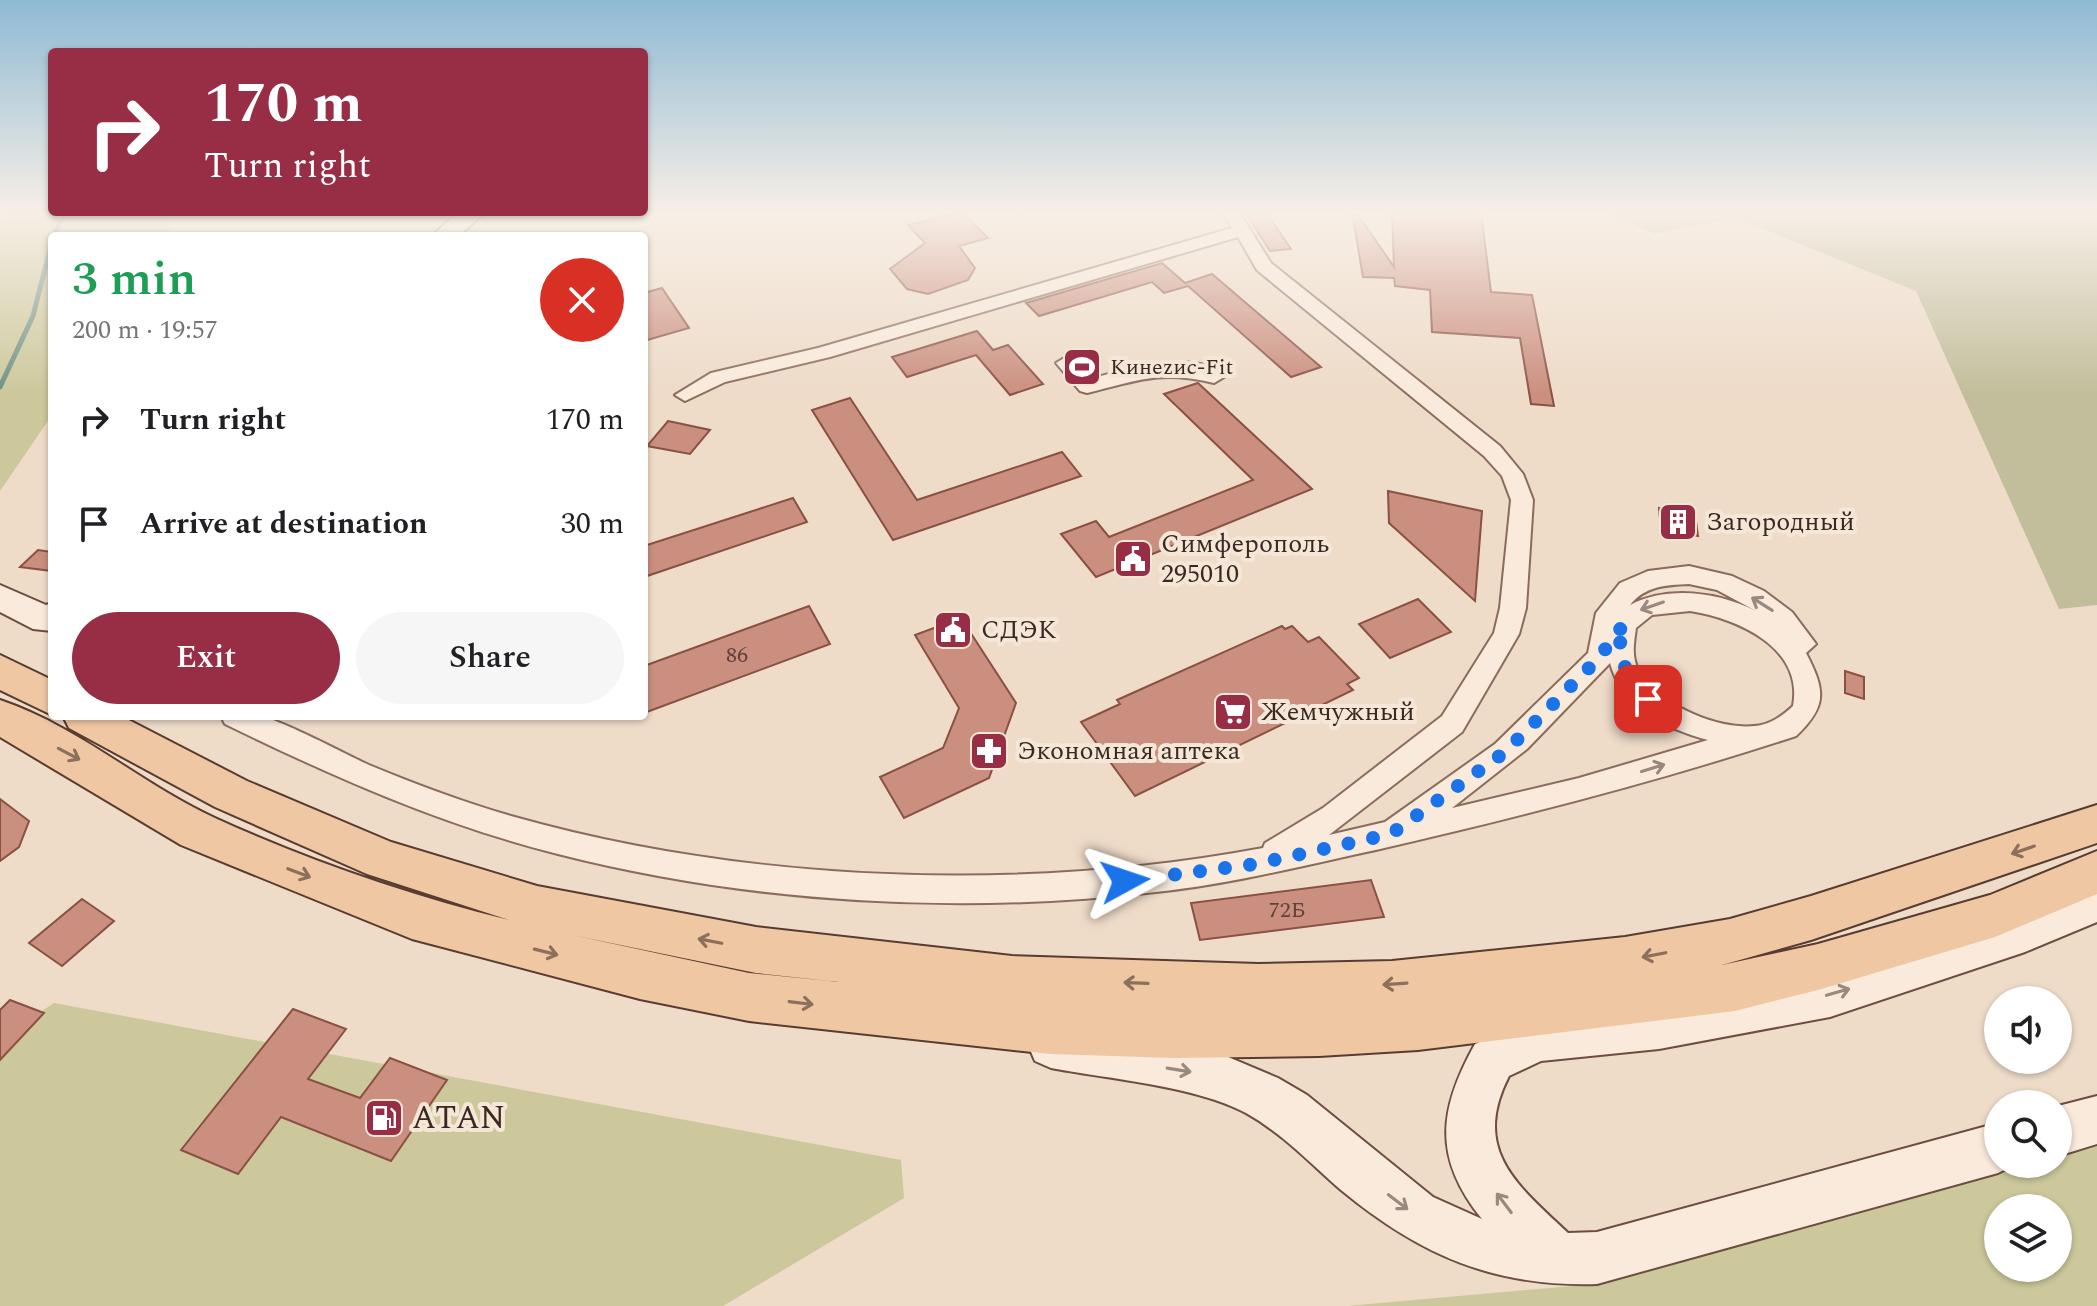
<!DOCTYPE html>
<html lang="en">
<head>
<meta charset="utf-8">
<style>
	body { margin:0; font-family:Spectral,serif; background:#f6f6f6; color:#202124; height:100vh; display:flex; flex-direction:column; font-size:30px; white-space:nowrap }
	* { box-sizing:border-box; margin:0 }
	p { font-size:26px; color:#757577 }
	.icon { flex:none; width:44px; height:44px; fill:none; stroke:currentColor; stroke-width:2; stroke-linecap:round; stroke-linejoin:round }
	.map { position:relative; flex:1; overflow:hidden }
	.drawer { position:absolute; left:48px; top:232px; width:600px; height:488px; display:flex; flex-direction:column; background:#fff; border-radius:8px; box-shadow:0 2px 6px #0004 }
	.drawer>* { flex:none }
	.banner { position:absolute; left:48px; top:48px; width:600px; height:168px; border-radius:8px; box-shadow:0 2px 6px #0004; background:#982e45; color:#fff; overflow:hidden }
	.tools { position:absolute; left:1984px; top:986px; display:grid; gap:16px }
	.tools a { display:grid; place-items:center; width:88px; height:88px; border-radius:50%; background:#fff; box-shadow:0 2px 6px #0004; font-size:40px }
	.pin { position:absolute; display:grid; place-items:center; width:68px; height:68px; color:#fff; margin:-34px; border-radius:16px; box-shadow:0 4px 12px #0006 }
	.me { position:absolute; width:88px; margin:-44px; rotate:85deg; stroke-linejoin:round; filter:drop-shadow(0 0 6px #0008) }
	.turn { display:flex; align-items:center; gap:28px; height:168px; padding:0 24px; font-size:36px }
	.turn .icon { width:104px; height:104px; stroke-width:2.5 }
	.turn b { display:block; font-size:56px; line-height:68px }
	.round { display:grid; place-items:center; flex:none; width:84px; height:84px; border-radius:42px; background:#f6f6f6 }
	.overview { display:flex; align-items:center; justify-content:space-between; height:136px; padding:0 24px }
	h1 { font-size:48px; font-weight:600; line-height:60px; color:#1e9e55 }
	.primary-button { display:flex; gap:16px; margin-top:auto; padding:16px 24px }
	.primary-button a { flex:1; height:92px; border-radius:48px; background:#982e45; color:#fff; font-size:32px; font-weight:600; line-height:92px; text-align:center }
	.primary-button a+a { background:#f6f6f6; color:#202124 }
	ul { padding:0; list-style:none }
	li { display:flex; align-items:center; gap:24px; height:104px; padding:0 24px }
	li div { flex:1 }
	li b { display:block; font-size:30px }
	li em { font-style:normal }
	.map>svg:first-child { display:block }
</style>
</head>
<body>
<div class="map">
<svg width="2097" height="1306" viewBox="0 0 2097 1306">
	<rect width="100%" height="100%" fill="#eedbc8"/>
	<g fill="#ccc89c" fill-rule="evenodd">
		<path d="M10,212H162L172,236H52V415L0,491V224Z"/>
		<path d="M54,1003L901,1160L904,1198L723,1306H0V1039Z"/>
		<path d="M2097,1143V1306H1347L1595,1284L2019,1164H2058V1153ZM1998,1208H2058V1268H1998Z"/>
	</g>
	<path fill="#c2be9b" d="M1607,212H2097V605L2059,609L1916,291L1736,218L1654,234Z"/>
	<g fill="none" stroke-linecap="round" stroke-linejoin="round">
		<g stroke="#709182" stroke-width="5">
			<path d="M54,236L65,212"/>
			<path d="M0,387L33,316L52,241"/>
		</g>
	</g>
	<g fill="#cb8f7f" stroke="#895143" stroke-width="2">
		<path d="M962,212L988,238L959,246L975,268L968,280L928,294L907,289L890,269L925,243L908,225Z"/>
		<path d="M1245,212H1266L1291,249L1270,251Z"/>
		<path d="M1352,212H1356L1394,267L1392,212H1481L1491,292L1532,295L1554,406L1531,404L1520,338L1432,332L1430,290L1395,286L1394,278L1363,277Z"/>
		<path d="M1162,263L1185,283L1212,274L1321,367L1291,377L1188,286L1164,293L1152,282L1039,316L1026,303Z"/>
		<path d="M662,288L689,328L644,341V293Z"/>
		<path d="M977,331L993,350L1008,345L1043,384L1010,395L976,355L907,377L892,357Z"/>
		<path d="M1198,383L1312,489L1096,577L1061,534L1096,521L1109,537L1253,480L1164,394Z"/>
		<path d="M850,398L917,500L1062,452L1081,476L893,540L812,410Z"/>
		<path d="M668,421L710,430L690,454L647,446Z"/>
		<path d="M1388,491L1482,511L1475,601L1389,523Z"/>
		<path d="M793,498L807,522L644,577V546Z"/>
		<path d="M1659,508L1695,514L1698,536L1661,529Z"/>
		<path d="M38,550L52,552V571L20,567Z"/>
		<path d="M1418,599L1451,632L1390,658L1359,624Z"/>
		<path d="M809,606L830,644L644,713V666Z"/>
		<path d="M961,618L1016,703L989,778L904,818L880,777L943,748L959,708L915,635Z"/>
		<path d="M1282,626L1285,629L1292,626L1308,642L1319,637L1359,678L1347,684L1353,690L1135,796L1081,722L1120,704L1117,700Z"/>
		<path d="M1845,671L1864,677V699L1845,693Z"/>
		<path d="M0,799L29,821L19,847L0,861Z"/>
		<path d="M1371,880L1384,917L1200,940L1191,903Z"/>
		<path d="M82,899L114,921L62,966L29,943Z"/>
		<path d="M10,1000L44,1013L0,1060V1010Z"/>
		<path d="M293,1009L346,1029L308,1079L360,1098L390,1058L447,1080L391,1161L281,1117L238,1174L181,1150Z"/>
	</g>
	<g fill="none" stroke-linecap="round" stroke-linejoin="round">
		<defs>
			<g id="street">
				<path d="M1222,212H1239L1271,263L1500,446L1523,474L1533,500L1526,608L1519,634L1462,732L1329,835L1385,822L1495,744L1588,653L1596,613L1620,583L1648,571L1689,566L1732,576L1764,591L1792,612L1816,644L1806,653C1825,690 1828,706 1796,736C1659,781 1520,817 1380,849C1306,865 1232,884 1156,892C960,915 750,903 558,854C442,825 332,776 225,724L221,716C233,716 246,715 258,716C278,718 345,754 369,765C415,784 463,802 511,816C747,883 1022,893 1263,848L1265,843L1323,808L1442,716L1494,633L1500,608L1511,500L1502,476L1484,456L1257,270L1238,237L830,357L725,382L685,401L675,395L711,373L818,348L1232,228ZM1689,584L1717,590L1756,611C1718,592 1668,585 1630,605C1645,586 1666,585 1689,584ZM1690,611C1736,618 1804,647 1793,706C1782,716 1770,725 1754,726C1717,730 1658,704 1639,671C1631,657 1634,643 1636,628L1652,615ZM1610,663C1621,706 1668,730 1708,740L1579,778L1452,808L1527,749Z"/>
				<path d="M1066,357L1073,359L1091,379C1122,370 1200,347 1224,377L1214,383C1160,370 1139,380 1087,393L1080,391L1056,363Z"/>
			</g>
			<g id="secondary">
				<path d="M458,212H485L459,236H432Z"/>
				<path d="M0,585L46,605L52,603V631L33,629L0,612Z"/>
				<path d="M2097,883V922L2025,952L1830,1017L1659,1049L1541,1061L1509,1076C1471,1150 1517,1185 1568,1233L1597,1232L1998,1123V1164H2016L1998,1173L1597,1284C1493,1287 1420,1255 1341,1190C1310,1163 1282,1133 1246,1113C1196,1086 1109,1079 1051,1068L1035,1061L1028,1045L1035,1029L1051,1022L1214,1051L1278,1078L1307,1095L1433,1197L1482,1219C1432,1157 1439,1109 1475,1044L1539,1016L1659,1005L1830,973L2020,914Z"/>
				<path d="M2097,1096V1144L2058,1156V1106Z"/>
			</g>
			<g id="primary">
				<path d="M0,655L52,680V715L0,690Z"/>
				<path d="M0,700C78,726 141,784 215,818C309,861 409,895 509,920L367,874L215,807L69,728L63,716H121L247,781L391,842L537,886L756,927L1012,956L1258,964L1392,961L1625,937L1730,919L1811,896L2097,805V843L1811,940L1722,965L1818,944L1990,895L2097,851V894L1995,937L1818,990L1735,1011L1418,1050L1319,1056L1174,1058L1051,1054L749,1021L640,999L412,939L181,845L0,737ZM572,935L756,973L839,982L749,973Z"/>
			</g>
		</defs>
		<use href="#street" stroke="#8a6c5d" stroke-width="4"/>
		<use href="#secondary" stroke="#6c4d40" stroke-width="4"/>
		<use href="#primary" stroke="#583b31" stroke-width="4"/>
		<use href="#street" fill="#f9eadc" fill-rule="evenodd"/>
		<use href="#secondary" fill="#f9eadc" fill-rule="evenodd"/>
		<use href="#primary" fill="#efc7a2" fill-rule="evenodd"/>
	</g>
	<defs><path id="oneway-shaft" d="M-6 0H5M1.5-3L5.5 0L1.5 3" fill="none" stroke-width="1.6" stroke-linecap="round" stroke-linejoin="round" transform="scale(2)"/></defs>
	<g stroke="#9a897e">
		<use href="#oneway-shaft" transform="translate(1762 604) rotate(-148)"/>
		<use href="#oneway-shaft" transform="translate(1652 606) rotate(161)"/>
		<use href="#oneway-shaft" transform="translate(1653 768) rotate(-17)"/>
		<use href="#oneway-shaft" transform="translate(1838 992) rotate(-16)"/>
		<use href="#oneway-shaft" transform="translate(1179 1070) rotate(9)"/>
		<use href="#oneway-shaft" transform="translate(1398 1202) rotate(37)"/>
		<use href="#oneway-shaft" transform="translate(1504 1203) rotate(-127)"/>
	</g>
	<g stroke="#8c705b">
		<use href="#oneway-shaft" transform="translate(69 754) rotate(28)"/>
		<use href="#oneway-shaft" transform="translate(2023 850) rotate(161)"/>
		<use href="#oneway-shaft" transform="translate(299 873) rotate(21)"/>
		<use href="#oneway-shaft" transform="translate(710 941) rotate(-169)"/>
		<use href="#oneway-shaft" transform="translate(546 952) rotate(14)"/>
		<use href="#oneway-shaft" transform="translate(1654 955) rotate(169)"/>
		<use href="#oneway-shaft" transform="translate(1136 983) rotate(-178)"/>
		<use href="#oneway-shaft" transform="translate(1395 984) rotate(176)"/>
		<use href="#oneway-shaft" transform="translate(801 1003) rotate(7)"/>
	</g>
	<linearGradient id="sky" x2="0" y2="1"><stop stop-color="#8fbad4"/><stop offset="0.54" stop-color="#f7efe6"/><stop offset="1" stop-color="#f7efe6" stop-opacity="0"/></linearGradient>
	<rect width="2097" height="394" fill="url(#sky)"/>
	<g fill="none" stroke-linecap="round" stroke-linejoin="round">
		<path stroke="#1a73e8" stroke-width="14" stroke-dasharray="0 25.2" d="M1125,881L1256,864L1391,834L1505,752L1598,659L1624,624C1613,656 1627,675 1648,699"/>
	</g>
	<defs>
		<symbol id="stadium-square" viewBox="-11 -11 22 22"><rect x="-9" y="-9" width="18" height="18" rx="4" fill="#982e45" stroke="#f5e7d8"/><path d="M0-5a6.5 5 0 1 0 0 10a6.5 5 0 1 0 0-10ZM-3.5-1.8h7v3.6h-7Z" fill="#fff"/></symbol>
		<symbol id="building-square" viewBox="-11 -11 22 22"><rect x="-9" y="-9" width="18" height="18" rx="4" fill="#982e45" stroke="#f5e7d8"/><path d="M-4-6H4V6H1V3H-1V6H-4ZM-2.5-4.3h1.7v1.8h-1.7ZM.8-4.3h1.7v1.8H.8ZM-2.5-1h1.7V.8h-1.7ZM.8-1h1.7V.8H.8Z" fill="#fff"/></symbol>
		<symbol id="civic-square" viewBox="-11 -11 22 22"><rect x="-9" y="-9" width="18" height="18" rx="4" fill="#982e45" stroke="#f5e7d8"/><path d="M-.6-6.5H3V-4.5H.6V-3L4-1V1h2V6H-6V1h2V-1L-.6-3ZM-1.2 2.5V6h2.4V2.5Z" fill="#fff"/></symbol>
		<symbol id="supermarket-square" viewBox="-11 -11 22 22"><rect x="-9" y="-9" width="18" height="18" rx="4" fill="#982e45" stroke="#f5e7d8"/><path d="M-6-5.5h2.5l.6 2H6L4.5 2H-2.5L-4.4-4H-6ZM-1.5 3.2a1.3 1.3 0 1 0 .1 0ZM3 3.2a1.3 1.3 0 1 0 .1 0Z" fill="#fff"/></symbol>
		<symbol id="pharmacy-square" viewBox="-11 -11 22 22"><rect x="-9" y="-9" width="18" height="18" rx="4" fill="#982e45" stroke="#f5e7d8"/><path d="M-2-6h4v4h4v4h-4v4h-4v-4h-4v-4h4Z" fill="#fff"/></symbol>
		<symbol id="fuel-square" viewBox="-11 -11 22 22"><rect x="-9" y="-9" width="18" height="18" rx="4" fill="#982e45" stroke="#f5e7d8"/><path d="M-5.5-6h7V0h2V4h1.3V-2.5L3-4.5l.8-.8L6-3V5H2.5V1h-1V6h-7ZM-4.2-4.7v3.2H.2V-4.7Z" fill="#fff"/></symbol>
	</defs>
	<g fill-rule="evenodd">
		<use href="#stadium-square" x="1060" y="345" width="44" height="44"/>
		<use href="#building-square" x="1656" y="500" width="44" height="44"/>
		<use href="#civic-square" x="1111" y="537" width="44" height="44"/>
		<use href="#civic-square" x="931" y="608" width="44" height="44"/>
		<use href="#supermarket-square" x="1211" y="690" width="44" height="44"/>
		<use href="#pharmacy-square" x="967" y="729" width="44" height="44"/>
		<use href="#fuel-square" x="362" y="1096" width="44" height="44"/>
	</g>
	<g text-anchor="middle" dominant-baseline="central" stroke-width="8" stroke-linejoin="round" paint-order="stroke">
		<g font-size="22" fill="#3b2821" stroke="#f5e7d8" text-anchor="start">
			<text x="1110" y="367">Кинеzис-Fit</text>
		</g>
		<g font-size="22" fill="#5f4238">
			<text x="737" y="655">86</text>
			<text x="1287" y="910">72Б</text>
		</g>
		<g font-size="26" fill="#3b2821" stroke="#f5e7d8" text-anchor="start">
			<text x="1706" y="522">Загородный</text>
			<text x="1161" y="544">Симферополь<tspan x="1161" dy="30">295010</tspan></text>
			<text x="981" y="630">СДЭК</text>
			<text x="1261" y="712">Жемчужный</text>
			<text x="1017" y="751">Экономная аптека</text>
		</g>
		<g font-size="32" fill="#3b2821" stroke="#f5e7d8" text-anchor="start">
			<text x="412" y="1118">ATAN</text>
		</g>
	</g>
</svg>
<div class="tools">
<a><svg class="icon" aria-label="sound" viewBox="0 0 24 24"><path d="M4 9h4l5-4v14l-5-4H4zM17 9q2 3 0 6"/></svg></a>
<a><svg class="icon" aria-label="search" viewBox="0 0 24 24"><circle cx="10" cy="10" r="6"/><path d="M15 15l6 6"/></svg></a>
<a><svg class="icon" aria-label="layers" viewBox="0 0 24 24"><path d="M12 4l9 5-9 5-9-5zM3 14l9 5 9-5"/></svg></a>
</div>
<div class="pin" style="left:1648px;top:699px;background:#d93025"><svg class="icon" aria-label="arrive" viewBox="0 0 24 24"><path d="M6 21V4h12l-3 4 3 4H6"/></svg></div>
<svg class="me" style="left:1125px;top:881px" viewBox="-20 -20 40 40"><path d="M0-17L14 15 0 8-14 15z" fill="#1a73e8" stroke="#fff" stroke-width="4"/></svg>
<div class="banner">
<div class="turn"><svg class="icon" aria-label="right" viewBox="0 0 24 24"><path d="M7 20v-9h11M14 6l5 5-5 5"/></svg><div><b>170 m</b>Turn right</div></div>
</div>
<section class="drawer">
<div class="overview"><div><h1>3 min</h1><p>200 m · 19:57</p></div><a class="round" style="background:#d93025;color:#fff"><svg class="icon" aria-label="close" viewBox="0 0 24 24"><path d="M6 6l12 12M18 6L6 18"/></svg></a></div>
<ul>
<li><svg class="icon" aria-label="right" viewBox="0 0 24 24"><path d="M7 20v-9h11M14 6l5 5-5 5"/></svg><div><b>Turn right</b></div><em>170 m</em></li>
<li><svg class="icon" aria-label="arrive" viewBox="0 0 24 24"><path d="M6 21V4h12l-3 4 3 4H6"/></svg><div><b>Arrive at destination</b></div><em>30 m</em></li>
</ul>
<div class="primary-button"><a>Exit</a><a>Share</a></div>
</section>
</div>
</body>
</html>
